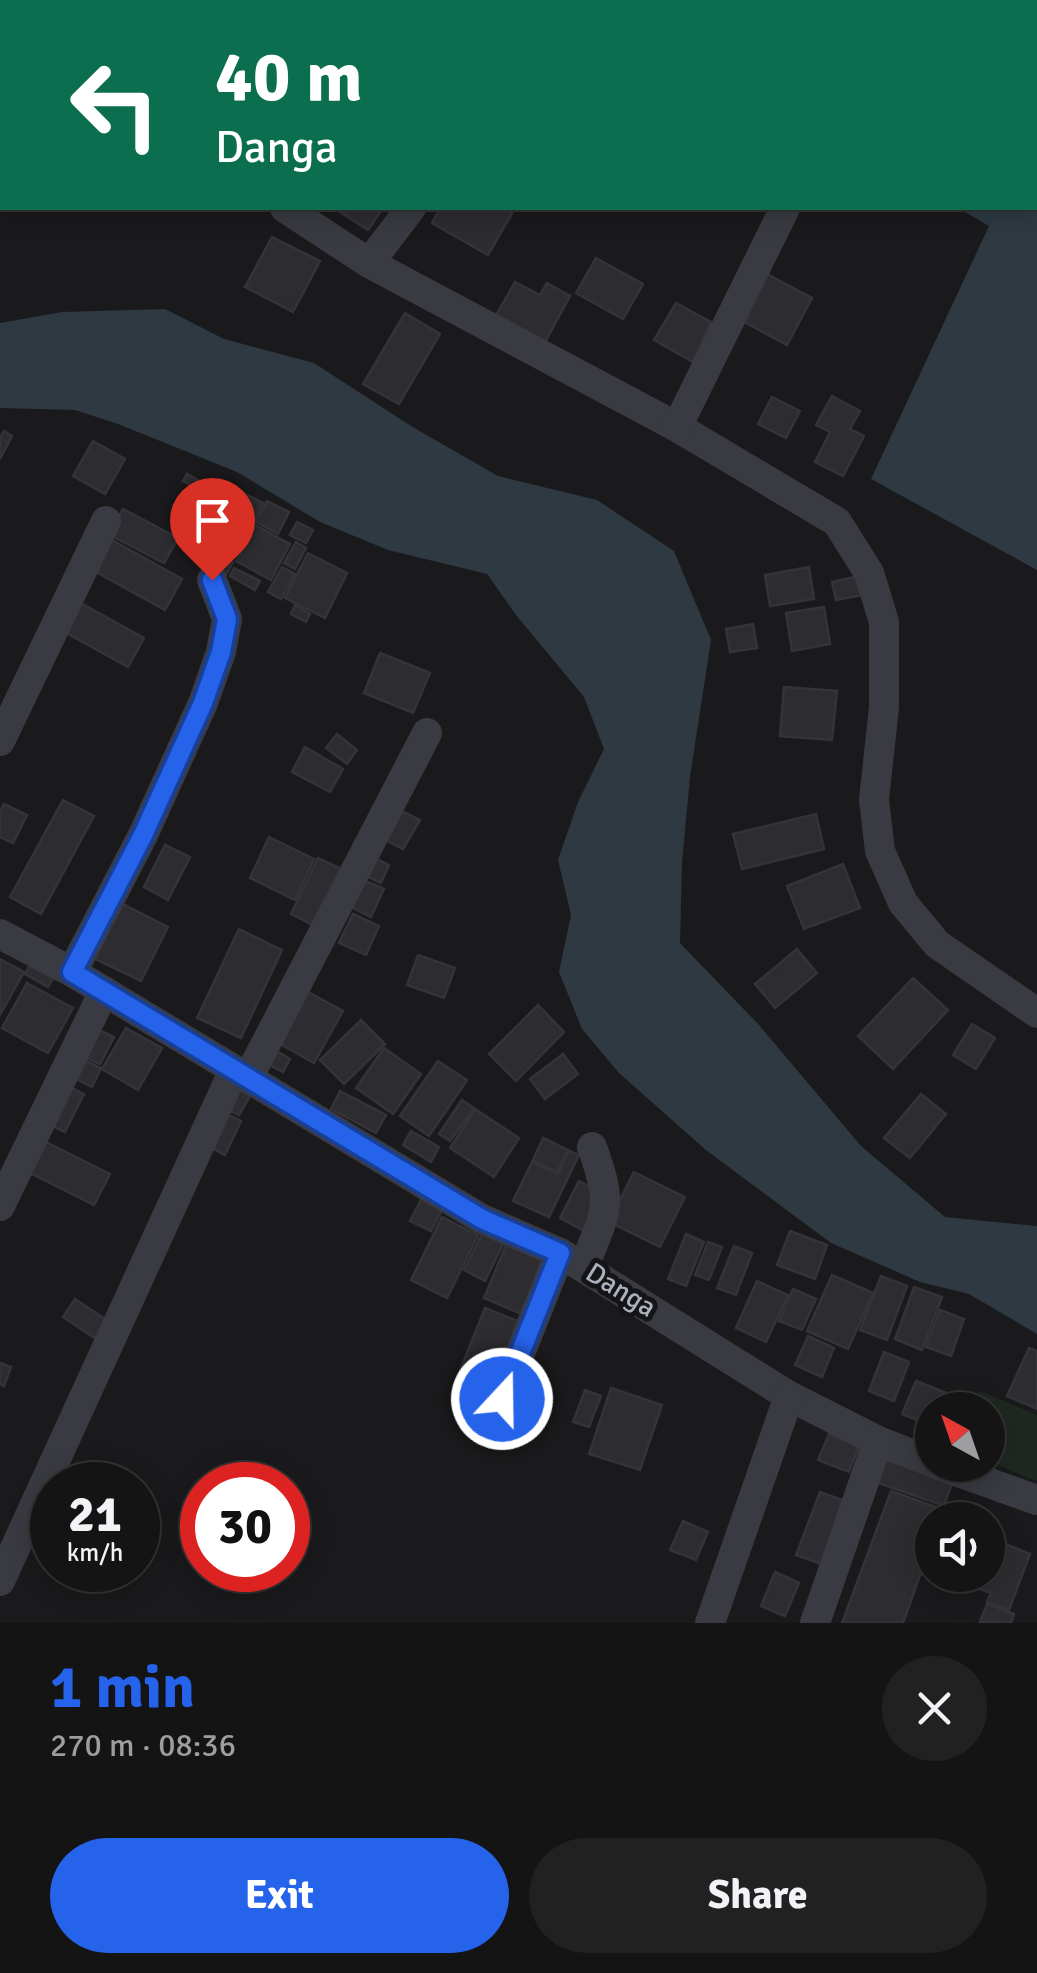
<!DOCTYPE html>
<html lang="en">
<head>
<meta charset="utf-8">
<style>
	body { margin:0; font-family:Signika,sans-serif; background:#212122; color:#f1f3f6; height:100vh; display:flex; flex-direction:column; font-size:38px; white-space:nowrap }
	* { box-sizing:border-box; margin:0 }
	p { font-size:32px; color:#9d9ea0 }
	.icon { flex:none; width:55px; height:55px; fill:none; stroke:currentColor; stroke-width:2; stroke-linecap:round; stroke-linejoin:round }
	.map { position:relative; height:1623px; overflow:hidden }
	.sheet { display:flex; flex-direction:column; background:#141415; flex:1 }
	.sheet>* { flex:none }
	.top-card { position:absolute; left:0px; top:0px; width:1038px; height:210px; box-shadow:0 5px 25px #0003,0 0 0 2px #333334; background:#0b6e4f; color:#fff; overflow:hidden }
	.needle { width:65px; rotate:320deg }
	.buttons { position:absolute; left:915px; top:1392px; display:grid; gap:20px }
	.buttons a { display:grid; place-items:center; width:90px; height:90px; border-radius:50%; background:#141415; box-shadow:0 5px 25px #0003,0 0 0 2px #333334; font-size:50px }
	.speed { position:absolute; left:30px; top:1462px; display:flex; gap:20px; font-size:50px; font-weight:700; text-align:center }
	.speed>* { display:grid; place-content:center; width:130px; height:130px; border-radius:50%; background:#141415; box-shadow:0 5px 25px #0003,0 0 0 2px #333334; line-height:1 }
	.speed small { font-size:25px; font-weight:400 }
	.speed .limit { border:15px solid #d22; background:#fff; color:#111 }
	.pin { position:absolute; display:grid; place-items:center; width:85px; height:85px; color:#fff; margin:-102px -42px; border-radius:50% 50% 50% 0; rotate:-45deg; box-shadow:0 0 10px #0007 }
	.pin .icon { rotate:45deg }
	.me { position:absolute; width:110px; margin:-55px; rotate:21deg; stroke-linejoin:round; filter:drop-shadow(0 0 8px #0008) }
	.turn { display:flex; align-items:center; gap:35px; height:210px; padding:0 50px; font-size:45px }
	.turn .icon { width:130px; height:130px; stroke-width:2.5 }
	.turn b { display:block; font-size:70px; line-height:85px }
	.round { display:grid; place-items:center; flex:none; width:105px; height:105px; border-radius:52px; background:#212122 }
	.overview { display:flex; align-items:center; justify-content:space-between; height:170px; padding:0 50px }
	h1 { font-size:60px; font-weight:800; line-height:75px; color:#2563eb }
	.primary-button { display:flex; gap:20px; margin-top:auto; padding:20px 50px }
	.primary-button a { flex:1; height:115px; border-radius:60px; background:#2563eb; color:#fff; font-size:40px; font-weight:800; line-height:115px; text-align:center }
	.primary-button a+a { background:#212122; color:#f1f3f6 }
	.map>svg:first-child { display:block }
</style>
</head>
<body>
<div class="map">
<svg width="1037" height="1623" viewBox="0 0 1037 1623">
	<rect width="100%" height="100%" fill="#1a1a1c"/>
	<path fill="#1f2820" d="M980,1391L1037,1415V1481L988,1461V1410H971Z"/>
	<g fill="#2e3942">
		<path d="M0,0H140L2,2L0,81Z"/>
		<path d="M710,0H1037V570L871,479L989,226L958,208H1035V2Z"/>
		<path d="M165,309L224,339L314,363L411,426L498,476L597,500L674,551L711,640L690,777L682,862L680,943L760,1026L861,1146L945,1217L1037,1226V1334L969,1294L920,1282L831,1243L706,1150L619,1073L582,1029L559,972L571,915L558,860L578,802L604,749L584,697L516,615L487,574L388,550L320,522L237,472L118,424L75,410L0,408V323L62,312Z"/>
	</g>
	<g fill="#2d2d31" stroke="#343339" stroke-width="2.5">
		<path d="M339,208H383L368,230L337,210Z"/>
		<path d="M440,208H515L488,255L432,223Z"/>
		<path d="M272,237L320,261L293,312L245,287Z"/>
		<path d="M596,258L643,284L623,319L576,293Z"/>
		<path d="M761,271L812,298L787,345L735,317Z"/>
		<path d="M515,282L540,295L547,283L570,296L544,344L495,317Z"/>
		<path d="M676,303L711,322L693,362L654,340Z"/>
		<path d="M405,313L440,334L399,404L363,384Z"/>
		<path d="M832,396L860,411L850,429L864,436L843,476L815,462L830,432L816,425Z"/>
		<path d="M772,397L800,411L786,438L758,424Z"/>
		<path d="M4,431L12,436L0,459V438Z"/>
		<path d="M93,441L125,459L105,494L73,476Z"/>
		<path d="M187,474L200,481L196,488L183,481Z"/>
		<path d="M190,487L217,502L206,522L179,507Z"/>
		<path d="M234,488L263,503L254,521L224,505Z"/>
		<path d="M267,501L289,512L278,534L256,522Z"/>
		<path d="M220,505L250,521L232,555L202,539Z"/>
		<path d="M123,509L178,538L164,563L110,535Z"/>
		<path d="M297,522L313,530L306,543L290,535Z"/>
		<path d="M255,525L290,544L271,580L236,561Z"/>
		<path d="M105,536L182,579L165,610L87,567Z"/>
		<path d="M296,542L306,548L295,569L284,563Z"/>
		<path d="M199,544L233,562L226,575L192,557Z"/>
		<path d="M308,553L347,573L325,618L285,598Z"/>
		<path d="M282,567L295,574L281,599L268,592Z"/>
		<path d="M809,567L814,599L770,606L765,575Z"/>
		<path d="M234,568L260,581L255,590L230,576Z"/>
		<path d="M859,576L863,595L836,600L832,582Z"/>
		<path d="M77,601L144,638L128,667L61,630Z"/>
		<path d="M295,605L310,614L306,622L291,614Z"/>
		<path d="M824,607L830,644L792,651L786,613Z"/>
		<path d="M753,624L757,648L730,652L726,629Z"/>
		<path d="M380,653L430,673L413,713L364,693Z"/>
		<path d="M784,687L837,691L832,740L780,736Z"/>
		<path d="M337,734L357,750L347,764L326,748Z"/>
		<path d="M305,747L343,769L330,792L292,772Z"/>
		<path d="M63,800L94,816L41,914L10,897Z"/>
		<path d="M4,804L27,815L13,843L0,837V812Z"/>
		<path d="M393,807L420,820L403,849L377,836Z"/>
		<path d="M816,814L824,849L742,869L733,834Z"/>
		<path d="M269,837L314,859L295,900L250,878Z"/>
		<path d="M165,845L190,857L168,900L144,887Z"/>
		<path d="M369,855L389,865L381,883L360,873Z"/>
		<path d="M318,858L350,873L323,930L291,914Z"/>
		<path d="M843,864L860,908L804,929L787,886Z"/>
		<path d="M361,879L384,889L371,917L349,906Z"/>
		<path d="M119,902L168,927L141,981L91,957Z"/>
		<path d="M353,914L379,926L366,955L339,943Z"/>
		<path d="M239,929L282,950L241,1038L197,1018Z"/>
		<path d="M797,949L817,973L775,1008L755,984Z"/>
		<path d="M418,955L455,968L444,998L407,985Z"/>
		<path d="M35,956L58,969L48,987L25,974Z"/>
		<path d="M0,959L24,972L0,1015Z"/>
		<path d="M913,978L948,1010L893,1069L858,1036Z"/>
		<path d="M27,983L73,1008L48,1053L2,1028Z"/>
		<path d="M299,987L343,1011L314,1063L270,1038Z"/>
		<path d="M538,1005L564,1032L516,1081L489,1054Z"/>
		<path d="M361,1020L385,1044L344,1084L320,1060Z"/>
		<path d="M972,1024L995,1038L976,1069L953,1055Z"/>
		<path d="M89,1025L114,1037L100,1064L76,1053Z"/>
		<path d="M126,1028L162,1048L138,1090L102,1069Z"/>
		<path d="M268,1046L290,1059L283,1072L260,1060Z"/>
		<path d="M384,1048L421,1074L393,1114L356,1088Z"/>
		<path d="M563,1054L578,1074L545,1099L530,1079Z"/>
		<path d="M75,1056L101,1068L92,1087L66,1074Z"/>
		<path d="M438,1061L467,1080L429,1136L400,1116Z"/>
		<path d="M62,1083L84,1094L65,1132L44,1122Z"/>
		<path d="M230,1085L250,1096L239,1115L219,1105Z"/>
		<path d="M340,1091L386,1115L376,1133L331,1109Z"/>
		<path d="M921,1094L946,1114L910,1158L884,1138Z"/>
		<path d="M462,1100L474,1108L450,1141L439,1134Z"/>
		<path d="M475,1109L519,1138L494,1177L450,1148Z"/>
		<path d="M219,1110L241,1121L225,1155L202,1143Z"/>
		<path d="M411,1131L439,1147L431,1162L403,1145Z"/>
		<path d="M543,1138L568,1150L557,1172L533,1160Z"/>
		<path d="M40,1139L110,1174L94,1205L24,1170Z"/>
		<path d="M569,1151L579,1155L549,1217L513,1201L532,1162L558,1174Z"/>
		<path d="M634,1172L685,1197L660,1247L609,1222Z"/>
		<path d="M579,1181L605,1195L586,1232L560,1218Z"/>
		<path d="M424,1194L445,1204L431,1231L410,1221Z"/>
		<path d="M442,1217L478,1235L447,1298L411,1280Z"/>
		<path d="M485,1228L506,1238L485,1281L464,1270Z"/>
		<path d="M790,1231L827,1245L815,1279L777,1265Z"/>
		<path d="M686,1234L704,1242L686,1286L668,1279Z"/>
		<path d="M509,1238L549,1255L524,1315L484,1298Z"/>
		<path d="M708,1242L722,1247L709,1280L695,1275Z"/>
		<path d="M734,1246L752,1253L736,1295L717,1288Z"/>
		<path d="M832,1275L873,1293L848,1349L807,1331Z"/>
		<path d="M881,1276L907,1286L887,1340L860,1330Z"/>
		<path d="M757,1281L788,1295L766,1342L736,1328Z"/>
		<path d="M914,1287L942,1297L922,1350L895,1339Z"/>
		<path d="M793,1289L816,1299L802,1330L779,1321Z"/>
		<path d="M75,1299L111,1323L99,1341L63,1317Z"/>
		<path d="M485,1308L520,1322L489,1399L454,1385Z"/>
		<path d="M940,1310L964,1319L951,1356L926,1347Z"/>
		<path d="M808,1336L834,1348L822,1377L795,1365Z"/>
		<path d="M1029,1348L1037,1351V1409L1007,1396Z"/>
		<path d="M884,1352L909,1362L894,1401L869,1391Z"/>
		<path d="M0,1363L11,1367L4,1386L0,1384Z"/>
		<path d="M916,1381L944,1392L936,1410H932L930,1425L902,1414Z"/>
		<path d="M611,1388L662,1405L640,1470L589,1454Z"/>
		<path d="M585,1390L601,1396L589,1427L573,1422Z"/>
		<path d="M829,1434L859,1446L849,1472L818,1460Z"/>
		<path d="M878,1447L955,1475L944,1506L867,1479Z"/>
		<path d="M891,1491L944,1510L941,1520H932V1542L903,1623H842Z"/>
		<path d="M820,1492L845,1501L821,1564L796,1555Z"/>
		<path d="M683,1521L708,1532L696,1560L670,1550Z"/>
		<path d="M988,1537L1030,1554L1009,1610L987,1602L991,1593L951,1578L952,1575H988Z"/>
		<path d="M775,1572L799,1583L785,1616L761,1606Z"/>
		<path d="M987,1604L1014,1614L1011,1623L980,1622Z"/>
	</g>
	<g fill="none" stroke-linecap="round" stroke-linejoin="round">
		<g stroke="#404349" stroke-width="5" stroke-dasharray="5 8" stroke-linecap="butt">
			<path d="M130,2L134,0"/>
			<path d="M0,74L2,72"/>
		</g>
		<g stroke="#3a3b42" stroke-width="30">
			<path d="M548,2L550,0"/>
			<path d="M0,167L2,166"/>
			<path d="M285,208L369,263L677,427L837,522L869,573L884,622V707L874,800L880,851L903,903L937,944L1037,1013"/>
			<path d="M369,263L411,208"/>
			<path d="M677,427L785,208"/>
			<path d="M0,741L106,521"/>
			<path d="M0,934L72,972L482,1219L560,1253L789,1396L878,1441L932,1462"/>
			<path d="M72,972L143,835L203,703L221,652L227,619L212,580"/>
			<path d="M248,1078L427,733"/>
			<path d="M0,1206L104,991"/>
			<path d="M584,1267C606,1209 614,1208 592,1147"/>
			<path d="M502,1399L560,1253"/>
			<path d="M939,1465L1037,1500"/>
			<path d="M0,1581L234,1070"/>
			<path d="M710,1623L789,1396"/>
			<path d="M815,1623L878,1441"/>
		</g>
	</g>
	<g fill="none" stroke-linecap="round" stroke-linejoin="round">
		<defs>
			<path id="route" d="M212,580L227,619L221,652L203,703L143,835L72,972L482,1219L560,1253L502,1399"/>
		</defs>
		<use href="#route" stroke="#184099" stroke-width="25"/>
		<use href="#route" stroke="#2563eb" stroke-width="18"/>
	</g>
	<g text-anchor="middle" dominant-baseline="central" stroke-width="10" stroke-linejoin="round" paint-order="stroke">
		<g font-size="28" fill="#abb1bd" stroke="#151518">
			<text transform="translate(621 1290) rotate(32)">Danga</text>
		</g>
	</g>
</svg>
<div class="buttons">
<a><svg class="needle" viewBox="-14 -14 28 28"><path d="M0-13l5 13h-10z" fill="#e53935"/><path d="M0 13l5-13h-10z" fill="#9d9ea0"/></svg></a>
<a><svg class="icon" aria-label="sound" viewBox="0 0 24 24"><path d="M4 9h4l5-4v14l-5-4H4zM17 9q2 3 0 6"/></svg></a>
</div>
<div class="speed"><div>21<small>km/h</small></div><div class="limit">30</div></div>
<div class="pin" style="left:212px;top:580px;background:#d93025"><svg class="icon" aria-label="arrive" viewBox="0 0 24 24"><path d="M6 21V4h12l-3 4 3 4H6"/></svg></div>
<svg class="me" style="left:502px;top:1399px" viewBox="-20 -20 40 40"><circle r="17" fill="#2563eb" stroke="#fff" stroke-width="3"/><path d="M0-11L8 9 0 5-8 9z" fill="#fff"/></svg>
<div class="top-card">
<div class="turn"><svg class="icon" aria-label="left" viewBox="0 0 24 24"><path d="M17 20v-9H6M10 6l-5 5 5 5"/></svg><div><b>40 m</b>Danga</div></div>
</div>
</div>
<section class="sheet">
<div class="overview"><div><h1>1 min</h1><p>270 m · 08:36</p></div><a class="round"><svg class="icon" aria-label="close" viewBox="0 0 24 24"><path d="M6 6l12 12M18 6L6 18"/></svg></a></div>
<div class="primary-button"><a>Exit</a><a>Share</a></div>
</section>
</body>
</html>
